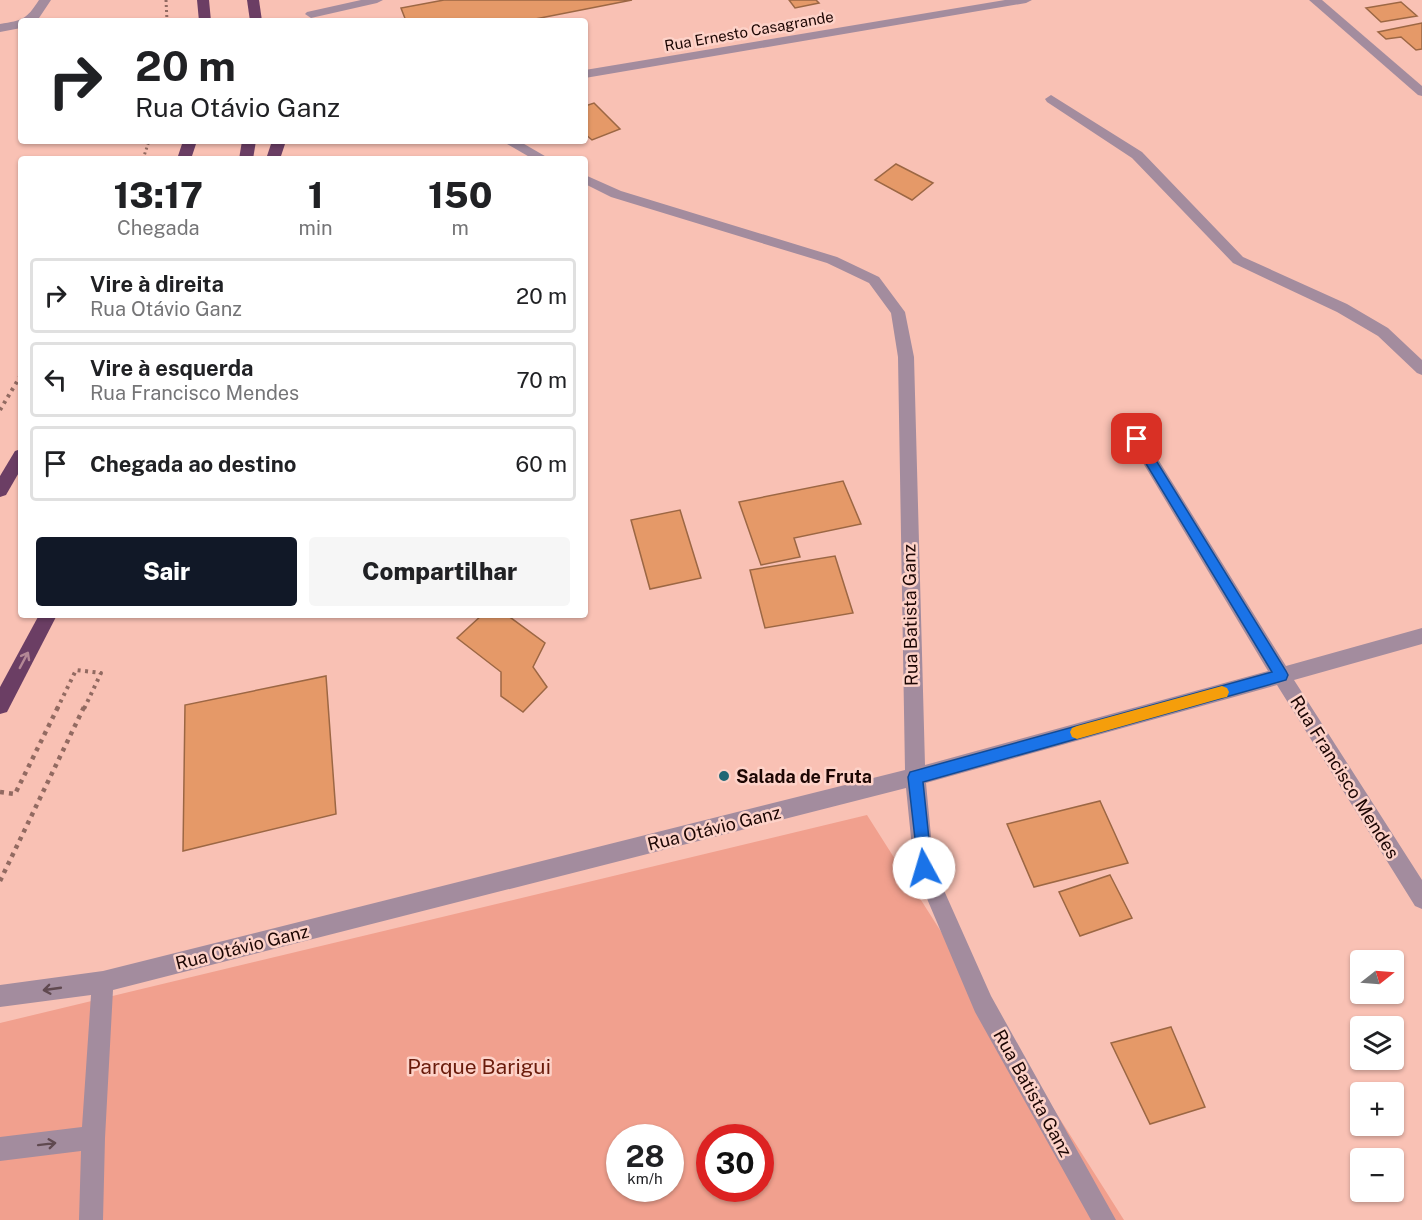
<!DOCTYPE html>
<html lang="pt">
<head>
<meta charset="utf-8">
<style>
	body { margin:0; font-family:"Public Sans",sans-serif; background:#f6f6f6; color:#202124; height:100vh; display:flex; flex-direction:column; font-size:22px; white-space:nowrap }
	* { box-sizing:border-box; margin:0 }
	p { font-size:20px; color:#757577 }
	.icon { flex:none; width:33px; height:33px; fill:none; stroke:currentColor; stroke-width:2; stroke-linecap:round; stroke-linejoin:round }
	.map { position:relative; flex:1; overflow:hidden }
	.sheet { position:absolute; left:18px; top:156px; width:570px; height:462px; display:flex; flex-direction:column; background:#fff; border-radius:6px; box-shadow:0 2px 4px #0004 }
	.sheet>* { flex:none }
	.guide { position:absolute; left:18px; top:18px; width:570px; height:126px; border-radius:6px; box-shadow:0 2px 4px #0004; background:#fff; color:#202124; overflow:hidden }
	.needle { width:39px; rotate:73deg }
	.tools { position:absolute; left:1350px; top:950px; display:grid; gap:12px }
	.tools a { display:grid; place-items:center; width:54px; height:54px; border-radius:6px; background:#fff; box-shadow:0 2px 4px #0004; font-size:30px }
	.speed { position:absolute; left:606px; top:1124px; display:flex; gap:12px; font-size:30px; font-weight:700; text-align:center }
	.speed>* { display:grid; place-content:center; width:78px; height:78px; border-radius:50%; background:#fff; box-shadow:0 2px 4px #0004; line-height:1 }
	.speed small { font-size:15px; font-weight:400 }
	.speed .limit { border:9px solid #d22; background:#fff; color:#111 }
	.pin { position:absolute; display:grid; place-items:center; width:51px; height:51px; color:#fff; margin:-26px; border-radius:12px; box-shadow:0 3px 9px #0006 }
	.me { position:absolute; width:66px; margin:-33px; rotate:354deg; stroke-linejoin:round; filter:drop-shadow(0 0 4px #0008) }
	.turn { display:flex; align-items:center; gap:21px; height:126px; padding:0 18px; font-size:27px }
	.turn .icon { width:78px; height:78px; stroke-width:2.5 }
	.turn b { display:block; font-size:42px; line-height:51px }
	.eta { display:flex; justify-content:space-evenly; align-items:center; height:102px; text-align:center }
	.eta b { font-size:36px; font-weight:800; line-height:42px }
	.action { display:flex; gap:12px; margin-top:auto; padding:12px 18px }
	.action a { flex:1; height:69px; border-radius:6px; background:#111827; color:#fff; font-size:24px; font-weight:800; line-height:69px; text-align:center }
	.action a+a { background:#f6f6f6; color:#202124 }
	ul { padding:0; list-style:none }
	li { display:flex; align-items:center; gap:18px; height:75px; margin:0 12px 9px; padding:0 6px; border:3px solid #e0e0e0; border-radius:6px }
	li div { flex:1 }
	li b { display:block; font-size:22px }
	li em { font-style:normal }
	.map>svg:first-child { display:block }
</style>
</head>
<body>
<div class="map">
<svg width="1422" height="1220" viewBox="0 0 1422 1220">
	<rect width="100%" height="100%" fill="#f9c1b4"/>
	<path fill="#f1a08e" fill-rule="evenodd" d="M867,815L1124,1220H0V1023ZM620,1137H670V1188H620ZM710,1137H760V1188H710Z"/>
	<g fill="#e59968" stroke="#9c6744" stroke-width="1.5">
		<path d="M444,0H632L525,21H406L401,8Z"/>
		<path d="M789,0H816L819,3L795,8Z"/>
		<path d="M1401,2L1417,16L1381,22L1366,8Z"/>
		<path d="M1422,23V49L1416,50L1401,37L1386,39L1378,32Z"/>
		<path d="M594,103L620,129L592,140L585,134V106Z"/>
		<path d="M896,164L933,183L912,200L875,180Z"/>
		<path d="M843,481L861,524L794,538L800,557L761,565L739,502Z"/>
		<path d="M680,510L701,578L650,589L631,520Z"/>
		<path d="M835,556L853,613L765,628L750,570Z"/>
		<path d="M482,615H507L545,643L533,667L547,687L523,712L501,696V672L457,638Z"/>
		<path d="M326,676L336,814L183,851L185,705Z"/>
		<path d="M1100,801L1128,863L1034,887L1007,824Z"/>
		<path d="M1110,875L1132,918L1080,936L1059,892Z"/>
		<path d="M1171,1027L1205,1107L1150,1124L1111,1043Z"/>
	</g>
	<g fill="none" stroke-linecap="round" stroke-linejoin="round">
		<g stroke="#926a61" stroke-width="3" stroke-dasharray="2 3" stroke-linecap="butt">
			<path d="M166,0L167,21"/>
			<path d="M143,159L149,141"/>
		</g>
		<g stroke="#926a61" stroke-width="4" stroke-dasharray="3 4.5" stroke-linecap="butt">
			<path d="M0,410L21,375"/>
			<path d="M57,709L76,670L101,673L84,709"/>
		</g>
		<g stroke="#926a61" stroke-width="4.5" stroke-dasharray="4 5" stroke-linecap="butt">
			<path d="M0,792L15,794L58,707"/>
			<path d="M0,881L84,707"/>
		</g>
		<g fill="#a38c9e" fill-rule="evenodd">
			<path d="M39,0H51L37,21H21V28L0,32V24C23,20 26,20 39,0Z"/>
			<path d="M361,0H383L377,3L311,18L305,14L307,12Z"/>
			<path d="M1005,0H1032L1026,3L585,78V70Z"/>
			<path d="M1309,0H1322L1422,86V96L1418,95Z"/>
			<path d="M1051,95L1142,152L1243,257L1347,304L1388,328L1422,360V375L1417,373L1378,336L1337,312L1233,263L1132,158L1047,102L1045,99Z"/>
			<path d="M502,141H519L550,159H533Z"/>
			<path d="M585,175L621,191L837,257L879,277L905,312L914,357L925,765L1268,671L1131,443L1129,439L1131,435H1143L1286,666L1422,628V644L1294,680L1422,880V909L1415,906L1277,685L926,783L934,868L991,996L1116,1220H1091L975,1012L914,868L906,788L113,990L105,1138L103,1220H79L81,1151L0,1161V1137L82,1127L91,995L0,1007V985L103,971L905,770L898,357L891,313L869,283L827,263L611,197L585,184Z"/>
		</g>
		<g fill="#6b3e64" fill-rule="evenodd">
			<path d="M197,0H209L211,21H199Z"/>
			<path d="M247,0H259L262,21H250Z"/>
			<path d="M183,141H197L191,159H177Z"/>
			<path d="M242,141H256L253,159H239Z"/>
			<path d="M272,141H286L280,159H266Z"/>
			<path d="M21,449V469L6,495L0,497V476L15,451Z"/>
			<path d="M39,615H57L7,712L0,714V687Z"/>
		</g>
	</g>
	<defs><path id="oneway-shaft" d="M-6 0H5M1.5-3L5.5 0L1.5 3" fill="none" stroke-width="1.6" stroke-linecap="round" stroke-linejoin="round" transform="scale(1.5)"/></defs>
	<use stroke="#b48896" href="#oneway-shaft" transform="translate(24 660) rotate(-62)"/>
	<g stroke="#604950">
		<use href="#oneway-shaft" transform="translate(52 989) rotate(172)"/>
		<use href="#oneway-shaft" transform="translate(47 1144) rotate(-7)"/>
	</g>
	<path fill="#1a73e8" stroke="#114b97" stroke-width="1.5" d="M1137,434L1141,436L1286,671L1288,675L1286,680L923,782L932,868L930,874L924,876L919,874L908,777L910,772L1272,672L1133,442L1131,439Z"/>
	<path fill="#f59e0b" d="M1222,686L1227,688L1229,692L1227,697L1222,698L1077,739L1072,737L1070,732L1072,728L1077,726Z"/>
	<circle fill="#206775" stroke="#fdd2c8" stroke-width="2" cx="724" cy="776" r="6"/>
	<g text-anchor="middle" dominant-baseline="central" stroke-width="5" stroke-linejoin="round" paint-order="stroke">
		<g font-size="15" fill="#1c0603" stroke="#fdd2c8">
			<text transform="translate(749 31) rotate(-10)">Rua Ernesto Casagrande</text>
		</g>
		<g font-size="18" fill="#1c0603" stroke="#fdd2c8">
			<text transform="translate(910 615) rotate(-91)">Rua Batista Ganz</text>
			<text transform="translate(1345 777) rotate(58)">Rua Francisco Mendes</text>
			<text transform="translate(714 828) rotate(-14)">Rua Otávio Ganz</text>
			<text transform="translate(242 947) rotate(-14)">Rua Otávio Ganz</text>
			<text transform="translate(1033 1093) rotate(61)">Rua Batista Ganz</text>
		</g>
		<g font-size="18" font-weight="bold" fill="#1c0603" stroke="#fdd2c8" text-anchor="start">
			<text x="736" y="776">Salada de Fruta</text>
		</g>
		<g font-size="21" fill="#691b0b" stroke="#fdd2c8">
			<text x="479" y="1066">Parque Barigui</text>
		</g>
	</g>
</svg>
<div class="tools">
<a><svg class="needle" viewBox="-14 -14 28 28"><path d="M0-13l5 13h-10z" fill="#e53935"/><path d="M0 13l5-13h-10z" fill="#757577"/></svg></a>
<a><svg class="icon" aria-label="layers" viewBox="0 0 24 24"><path d="M12 4l9 5-9 5-9-5zM3 14l9 5 9-5"/></svg></a>
<a>+</a>
<a>−</a>
</div>
<div class="speed"><div>28<small>km/h</small></div><div class="limit">30</div></div>
<div class="pin" style="left:1137px;top:439px;background:#d93025"><svg class="icon" aria-label="arrive" viewBox="0 0 24 24"><path d="M6 21V4h12l-3 4 3 4H6"/></svg></div>
<svg class="me" style="left:924px;top:868px" viewBox="-20 -20 40 40"><circle r="19" fill="#fff"/><path d="M0-13L10 11 0 6-10 11z" fill="#1a73e8"/></svg>
<div class="guide">
<div class="turn"><svg class="icon" aria-label="right" viewBox="0 0 24 24"><path d="M7 20v-9h11M14 6l5 5-5 5"/></svg><div><b>20 m</b>Rua Otávio Ganz</div></div>
</div>
<section class="sheet">
<div class="eta">
<div><b>13:17</b><p>Chegada</p></div>
<div><b>1</b><p>min</p></div>
<div><b>150</b><p>m</p></div>
</div>
<ul>
<li><svg class="icon" aria-label="right" viewBox="0 0 24 24"><path d="M7 20v-9h11M14 6l5 5-5 5"/></svg><div><b>Vire à direita</b><p>Rua Otávio Ganz</p></div><em>20 m</em></li>
<li><svg class="icon" aria-label="left" viewBox="0 0 24 24"><path d="M17 20v-9H6M10 6l-5 5 5 5"/></svg><div><b>Vire à esquerda</b><p>Rua Francisco Mendes</p></div><em>70 m</em></li>
<li><svg class="icon" aria-label="arrive" viewBox="0 0 24 24"><path d="M6 21V4h12l-3 4 3 4H6"/></svg><div><b>Chegada ao destino</b></div><em>60 m</em></li>
</ul>
<div class="action"><a>Sair</a><a>Compartilhar</a></div>
</section>
</div>
</body>
</html>
